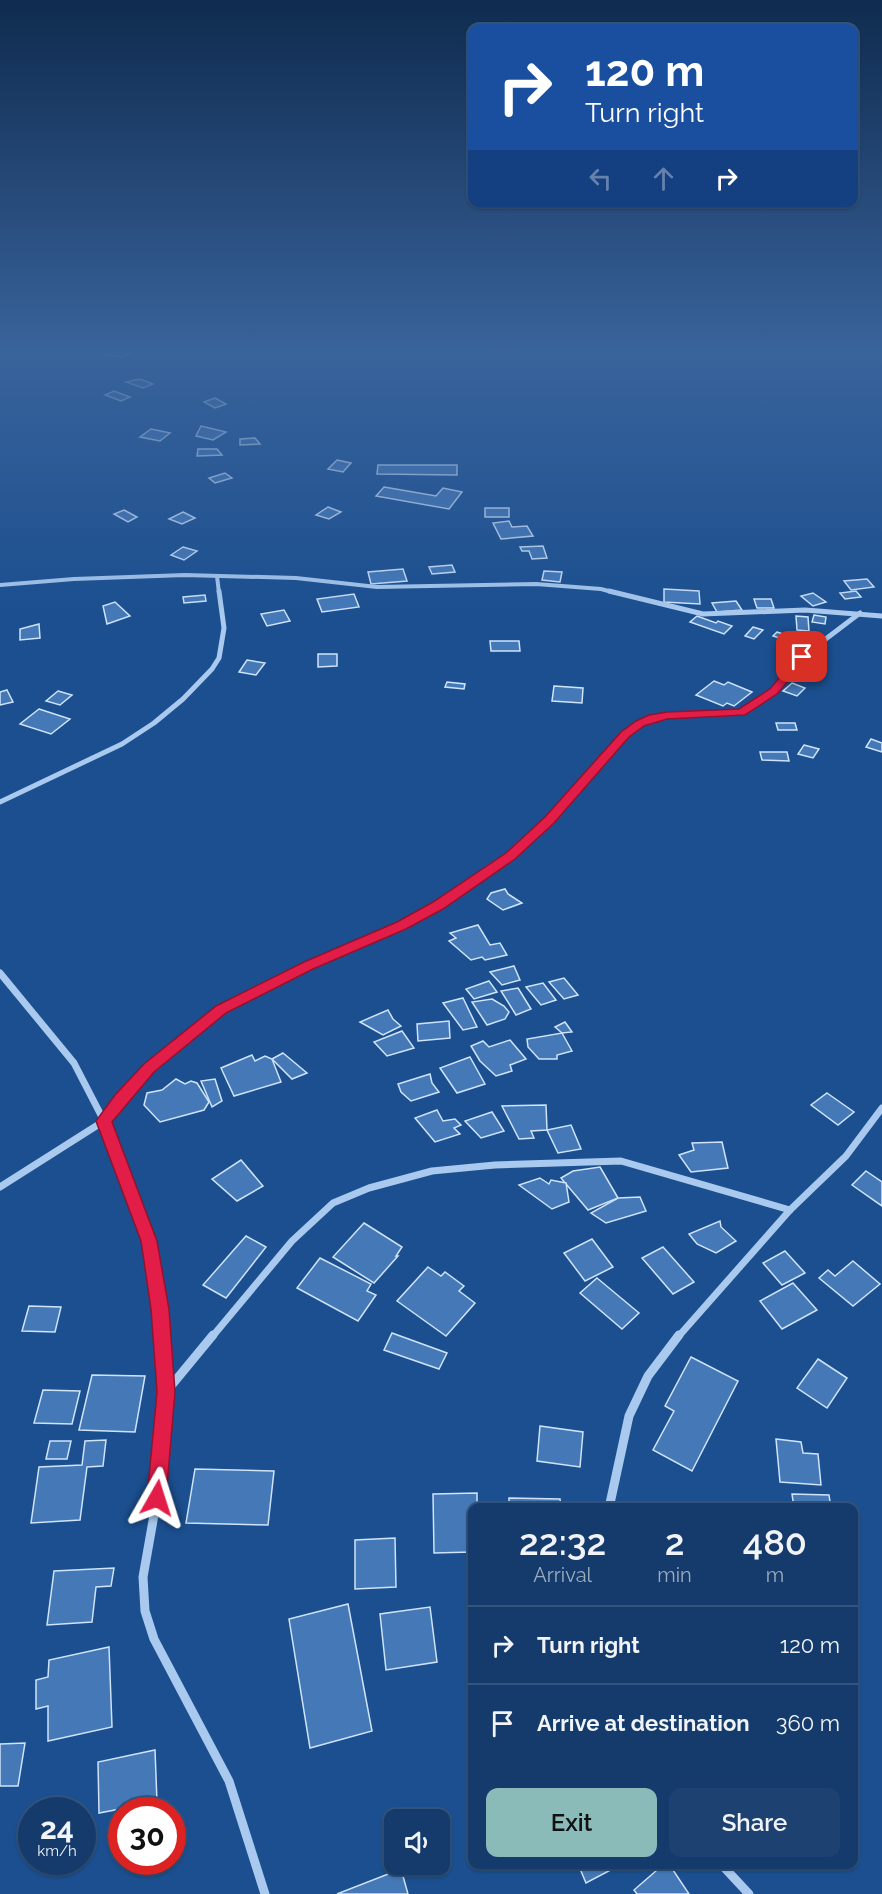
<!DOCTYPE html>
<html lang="en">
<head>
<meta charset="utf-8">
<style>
	body { margin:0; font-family:Raleway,sans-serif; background:#1d4271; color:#f1f3f6; height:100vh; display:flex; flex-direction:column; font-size:22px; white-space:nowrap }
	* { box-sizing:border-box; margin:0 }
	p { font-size:20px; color:#9dadc1 }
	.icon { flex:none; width:33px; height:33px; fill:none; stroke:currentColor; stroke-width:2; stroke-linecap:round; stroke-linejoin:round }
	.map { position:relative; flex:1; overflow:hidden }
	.sheet { position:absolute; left:468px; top:1503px; width:390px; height:366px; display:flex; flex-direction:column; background:#143b6b; border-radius:12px; box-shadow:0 2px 4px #0004,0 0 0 2px #33557e }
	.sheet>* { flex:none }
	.hud { position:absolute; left:468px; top:24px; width:390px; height:183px; border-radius:12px; box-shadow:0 2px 4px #0004,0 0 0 2px #33557e; background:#1a4fa0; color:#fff; overflow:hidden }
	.tools { position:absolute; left:384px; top:1809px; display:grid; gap:12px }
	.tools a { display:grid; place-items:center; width:66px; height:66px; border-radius:12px; background:#143b6b; box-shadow:0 2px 4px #0004,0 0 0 2px #33557e; font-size:30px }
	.speed { position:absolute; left:18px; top:1797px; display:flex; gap:12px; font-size:30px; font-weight:700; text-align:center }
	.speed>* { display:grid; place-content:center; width:78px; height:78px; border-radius:50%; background:#143b6b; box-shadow:0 2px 4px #0004,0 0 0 2px #33557e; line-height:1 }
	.speed small { font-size:15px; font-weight:400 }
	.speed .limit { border:9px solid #d22; background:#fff; color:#111 }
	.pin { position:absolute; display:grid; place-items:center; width:51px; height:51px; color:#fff; margin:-26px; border-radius:12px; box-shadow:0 3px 9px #0006 }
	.me { position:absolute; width:66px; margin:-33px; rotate:6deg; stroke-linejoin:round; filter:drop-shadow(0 0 4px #0008) }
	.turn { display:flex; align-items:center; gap:21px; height:126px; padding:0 18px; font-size:27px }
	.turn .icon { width:78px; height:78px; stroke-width:2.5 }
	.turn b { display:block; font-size:42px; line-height:51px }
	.lanes { display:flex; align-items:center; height:57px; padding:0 18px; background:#0003; justify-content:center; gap:30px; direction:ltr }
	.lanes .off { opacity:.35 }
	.eta { display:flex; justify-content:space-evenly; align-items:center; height:102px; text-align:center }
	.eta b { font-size:36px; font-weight:600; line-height:42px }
	.cta { display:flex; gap:12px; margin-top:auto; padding:12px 18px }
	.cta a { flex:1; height:69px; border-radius:12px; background:#8bbbb9; color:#111; font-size:24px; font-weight:600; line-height:69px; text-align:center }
	.cta a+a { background:#1d4271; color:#f1f3f6 }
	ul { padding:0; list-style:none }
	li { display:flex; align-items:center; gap:18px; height:78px; padding:0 18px; border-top:2px solid #33557e }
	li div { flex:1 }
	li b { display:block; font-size:22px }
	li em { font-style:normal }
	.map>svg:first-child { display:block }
</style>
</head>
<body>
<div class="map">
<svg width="882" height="1894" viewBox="0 0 882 1894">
	<rect width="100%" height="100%" fill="#1b4f8f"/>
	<g fill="#4478b7" stroke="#cfe3fa" stroke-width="1.5">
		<path d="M113,348H121L133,352L122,357L104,355Z"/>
		<path d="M140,379L153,384L143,388L126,382Z"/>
		<path d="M114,391L130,397L121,401L105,395Z"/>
		<path d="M215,398L226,404L215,408L204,402Z"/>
		<path d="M201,426L226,432L213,440L196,436Z"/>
		<path d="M151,429L170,433L160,441L140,437Z"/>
		<path d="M255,438L260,444L240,445V439Z"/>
		<path d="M198,449H217L222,455L197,456Z"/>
		<path d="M337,460L351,463L343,472L328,469Z"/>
		<path d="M378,465H457V475L377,474Z"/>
		<path d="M225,473L232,478L215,483L209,478Z"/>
		<path d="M384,487L436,496L443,488L462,492L449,509L376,496Z"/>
		<path d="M328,507L341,512L329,519L316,515Z"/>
		<rect x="485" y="508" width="24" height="9"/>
		<path d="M124,510L137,517L128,522L114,514Z"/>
		<path d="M183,512L195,518L182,524L169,519Z"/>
		<path d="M509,521L512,527L527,526L533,536L501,539L493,523Z"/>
		<path d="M543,546L547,558L532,559L529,551H522L520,547Z"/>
		<path d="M183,547L197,551L184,560L171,555Z"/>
		<path d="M452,565L455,572L432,574L429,567Z"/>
		<path d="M403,569L407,581L371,584L368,572Z"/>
		<path d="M544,571L562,572L560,582L542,580Z"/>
		<path d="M867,579L874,587L851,590L844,581Z"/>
		<path d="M664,589L699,591L700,604L664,602Z"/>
		<path d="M856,591L861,597L845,599L840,593Z"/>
		<path d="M813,593L826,602L813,606L801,596Z"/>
		<path d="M354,594L359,607L322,612L317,599Z"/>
		<path d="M205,595L206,601L184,603L183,597Z"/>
		<path d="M754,599H771L774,608H757Z"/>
		<path d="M736,601L742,610L717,612L712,603Z"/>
		<path d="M115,602L130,616L107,624L103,606Z"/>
		<path d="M284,610L290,621L267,626L261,614Z"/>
		<path d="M814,615L826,617L825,624L812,622Z"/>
		<path d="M697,616L716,623L718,621L732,626L724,634L690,622Z"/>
		<path d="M796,616L808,617L809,631L797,630Z"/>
		<path d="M39,624L40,638L20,640V629Z"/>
		<path d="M753,627L763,630L754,639L745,636Z"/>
		<path d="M777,632L798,639L794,643L773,636Z"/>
		<path d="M490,641H519L520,651H491Z"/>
		<path d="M318,654H337V666L318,667Z"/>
		<path d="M247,660L265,663L256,675L239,672Z"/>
		<path d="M714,681L724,685L728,682L752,692L734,706L727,703L723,706L696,695Z"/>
		<path d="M447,682L465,684L464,689L445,687Z"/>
		<path d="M792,683L805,688L797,696L783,691Z"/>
		<path d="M554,686L583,688L582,703L552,701Z"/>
		<path d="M7,690L13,702L0,705V692Z"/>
		<path d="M58,691L72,695L60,705L46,701Z"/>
		<path d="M39,709L70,719L51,734L20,724Z"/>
		<path d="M776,723H795L797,730H778Z"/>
		<path d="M871,739L882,743V752L866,747Z"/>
		<path d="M804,745L819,749L813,758L798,754Z"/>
		<path d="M760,752H787L789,761L762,760Z"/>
		<path d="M505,889L508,894L522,903L503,910L487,899L491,893Z"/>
		<path d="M478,925L490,945L500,943L507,955L485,960L482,957L471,960L449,941L456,938L450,933Z"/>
		<path d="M514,966L520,980L502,985L490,972Z"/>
		<path d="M564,978L578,995L564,999L549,982Z"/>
		<path d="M489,981L497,992L474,999L466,989Z"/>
		<path d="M543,983L556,1000L541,1005L526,987Z"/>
		<path d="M518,988L531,1009L516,1015L501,991Z"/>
		<path d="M463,998L477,1027L463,1030L443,1003Z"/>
		<path d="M492,999L504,1006L509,1012L505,1019L487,1025L472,1002Z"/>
		<path d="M388,1010L393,1019L401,1026L383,1035L360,1022Z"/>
		<path d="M449,1021L450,1038L418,1041L417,1024Z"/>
		<path d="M565,1022L572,1032L562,1033L555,1027Z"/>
		<path d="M402,1031L414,1048L387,1056L374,1042Z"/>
		<path d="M562,1033L572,1051L557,1055V1059H539L528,1047L527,1039Z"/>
		<path d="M510,1040L526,1059L510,1065L512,1071L496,1076L480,1061L471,1046L483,1041L489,1047Z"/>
		<path d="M283,1053L307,1073L292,1079L272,1059Z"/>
		<path d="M252,1055L255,1061L265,1056L272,1059L281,1082L234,1096L221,1068Z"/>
		<path d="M470,1057L485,1084L457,1093L440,1068Z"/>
		<path d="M430,1074L432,1083L439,1092L411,1101L401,1092L398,1084Z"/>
		<path d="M176,1079L185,1084L191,1081L197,1083L209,1102L204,1110L160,1122L144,1105L147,1093L162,1090Z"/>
		<path d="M215,1079L222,1101L212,1107L201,1081Z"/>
		<path d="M827,1093L854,1112L838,1125L811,1105Z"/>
		<path d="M546,1105L547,1130L531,1131L534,1138L519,1139L502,1106Z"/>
		<path d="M437,1110L443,1121L455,1119L461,1125L454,1128L460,1134L435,1142L415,1118Z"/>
		<path d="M492,1112L504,1131L481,1138L465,1121Z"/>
		<path d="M571,1125L581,1149L558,1153L547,1130Z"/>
		<path d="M722,1142L728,1168L691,1172L679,1155L694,1150L692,1143Z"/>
		<path d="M241,1160L263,1186L237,1201L212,1179Z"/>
		<path d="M600,1167L618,1198L588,1210L561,1178L573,1171Z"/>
		<path d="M866,1171L882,1182V1206L852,1185Z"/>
		<path d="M540,1178L549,1184L551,1180L566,1183L569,1202L552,1209L519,1185Z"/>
		<path d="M640,1197L646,1211L606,1223L591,1213L618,1198Z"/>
		<path d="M720,1221L721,1227L736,1241L716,1253L697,1244L689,1234Z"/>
		<path d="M364,1223L402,1247L396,1256H398L374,1283L333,1257Z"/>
		<path d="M246,1236L266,1247L226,1298L203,1285Z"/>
		<path d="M592,1239L613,1267L585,1281L564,1253Z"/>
		<path d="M663,1247L694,1282L673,1294L642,1258Z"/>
		<path d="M785,1251L805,1273L782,1285L763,1263Z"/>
		<path d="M320,1258L371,1284L367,1291L376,1295L358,1321L297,1288Z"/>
		<path d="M853,1261L880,1284L853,1306L819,1278L828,1270L835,1276Z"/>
		<path d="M428,1267L441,1276L445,1272L464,1286L459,1291L475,1303L446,1336L397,1301Z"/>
		<path d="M597,1278L639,1313L622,1329L580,1293Z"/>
		<path d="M793,1283L817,1310L782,1329L760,1301Z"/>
		<path d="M29,1306L61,1307L55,1332L22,1331Z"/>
		<path d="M392,1333L447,1353L439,1369L384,1350Z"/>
		<path d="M691,1357L738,1381L692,1471L653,1450L674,1411L665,1406Z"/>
		<path d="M818,1359L847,1378L827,1408L797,1388Z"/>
		<path d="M92,1375L145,1376L135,1432L79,1430Z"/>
		<path d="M43,1390L80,1391L72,1424L34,1423Z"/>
		<path d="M540,1426L583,1432L580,1467L537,1461Z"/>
		<path d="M776,1439L801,1442L803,1453L818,1454L821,1485L780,1482Z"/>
		<path d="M106,1440L103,1466L87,1467L80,1520L31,1523L39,1467L82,1465L85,1441Z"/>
		<path d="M50,1441H71L67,1459H46Z"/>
		<path d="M195,1469L274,1471L268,1525L186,1523Z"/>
		<path d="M477,1493V1505H491V1508H472V1552L434,1553L433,1494Z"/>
		<path d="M792,1494L829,1495L831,1508H794Z"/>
		<path d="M509,1498L560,1499L561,1508H509Z"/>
		<path d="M395,1538L396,1587L355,1589V1540Z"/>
		<path d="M114,1568L111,1586L96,1587L92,1622L47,1625L54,1571Z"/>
		<path d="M348,1604L372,1731L310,1748L289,1619Z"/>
		<path d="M430,1607L437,1662L386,1670L380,1614Z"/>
		<path d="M109,1647L112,1727L48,1741V1706L36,1709V1680L48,1677L49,1660Z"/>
		<path d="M25,1743L18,1786H0V1744Z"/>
		<path d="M155,1750L157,1802L99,1813L98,1762Z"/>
		<path d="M578,1864H622L586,1883Z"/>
		<path d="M664,1864H669L689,1894H637L634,1890Z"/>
		<path d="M401,1869L408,1894H337Z"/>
	</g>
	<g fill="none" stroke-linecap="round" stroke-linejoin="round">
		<g stroke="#a9c9ee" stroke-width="4">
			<path d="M217,576L219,593"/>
			<path d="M0,585L74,579L185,575L296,578L377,587L536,584L601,589L616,593"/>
		</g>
		<g stroke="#a9c9ee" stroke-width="5">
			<path d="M609,591L703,614L805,610L882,616"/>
			<path d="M0,802L122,744L154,723L183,699L212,669L219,658L224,628L219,591"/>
			<path d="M423,913L510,856L549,820L609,751L640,724L667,715L741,713L774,691L802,657L860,613"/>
		</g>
		<g stroke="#a9c9ee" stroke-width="7">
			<path d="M0,973L74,1063L104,1121L149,1241L162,1337"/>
			<path d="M0,1187L104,1121L149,1068L221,1009L309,965L402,926L426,912"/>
			<path d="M212,1337L292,1241L333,1203L369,1188L432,1171L495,1165L621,1161L790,1210"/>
			<path d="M678,1337L790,1210L846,1156L882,1108"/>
		</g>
		<g stroke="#a9c9ee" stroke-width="9">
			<path d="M162,1335L166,1392L157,1498L143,1577L145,1611L154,1639L229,1781L265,1894"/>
			<path d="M166,1392L213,1335"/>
			<path d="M609,1508L629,1416L648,1376L679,1335"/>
			<path d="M721,1864L749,1894"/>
		</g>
	</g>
	<linearGradient id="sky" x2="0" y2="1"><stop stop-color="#0f2b4f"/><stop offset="0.57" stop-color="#39639b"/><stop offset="1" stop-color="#39639b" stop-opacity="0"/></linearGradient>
	<rect width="882" height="614" fill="url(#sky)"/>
	<path fill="#e11d48" stroke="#92132f" stroke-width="1.5" d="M802,653L808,657L777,694L745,715L667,719L644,726L629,737L554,823L515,859L443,909L406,929L313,969L226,1013L154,1072L112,1122L157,1241L169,1309L175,1392L166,1498L164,1505L157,1508L150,1505L147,1498L157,1392L151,1309L141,1241L96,1121L115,1095L144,1064L216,1006L304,962L397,922L433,902L506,853L545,817L621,732L636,721L649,715L667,712L739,709L770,689L799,654Z"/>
</svg>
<div class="tools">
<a><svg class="icon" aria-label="sound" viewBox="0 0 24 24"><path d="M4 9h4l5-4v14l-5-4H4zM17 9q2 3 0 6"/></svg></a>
</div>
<div class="speed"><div>24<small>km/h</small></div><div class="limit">30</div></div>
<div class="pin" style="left:802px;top:657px;background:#d93025"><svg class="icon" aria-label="arrive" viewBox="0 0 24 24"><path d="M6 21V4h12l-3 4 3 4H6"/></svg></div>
<svg class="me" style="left:157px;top:1498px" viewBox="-20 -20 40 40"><path d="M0-17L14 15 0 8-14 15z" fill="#e11d48" stroke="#fff" stroke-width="4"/></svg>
<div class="hud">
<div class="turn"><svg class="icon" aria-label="right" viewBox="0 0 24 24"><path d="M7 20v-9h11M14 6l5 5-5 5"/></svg><div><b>120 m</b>Turn right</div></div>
<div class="lanes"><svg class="icon off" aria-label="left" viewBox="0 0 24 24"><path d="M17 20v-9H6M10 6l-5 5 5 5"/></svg><svg class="icon off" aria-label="ahead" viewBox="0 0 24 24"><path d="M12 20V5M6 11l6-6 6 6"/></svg><svg class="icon" aria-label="right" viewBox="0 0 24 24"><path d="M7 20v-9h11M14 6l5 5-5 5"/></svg></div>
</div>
<section class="sheet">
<div class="eta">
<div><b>22:32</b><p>Arrival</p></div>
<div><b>2</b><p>min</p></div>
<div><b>480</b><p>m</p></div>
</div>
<ul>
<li><svg class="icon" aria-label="right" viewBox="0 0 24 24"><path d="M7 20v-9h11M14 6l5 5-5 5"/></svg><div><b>Turn right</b></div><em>120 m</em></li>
<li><svg class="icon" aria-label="arrive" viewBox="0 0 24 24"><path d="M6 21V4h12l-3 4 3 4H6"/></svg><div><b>Arrive at destination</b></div><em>360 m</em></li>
</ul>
<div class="cta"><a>Exit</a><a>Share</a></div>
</section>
</div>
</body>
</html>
